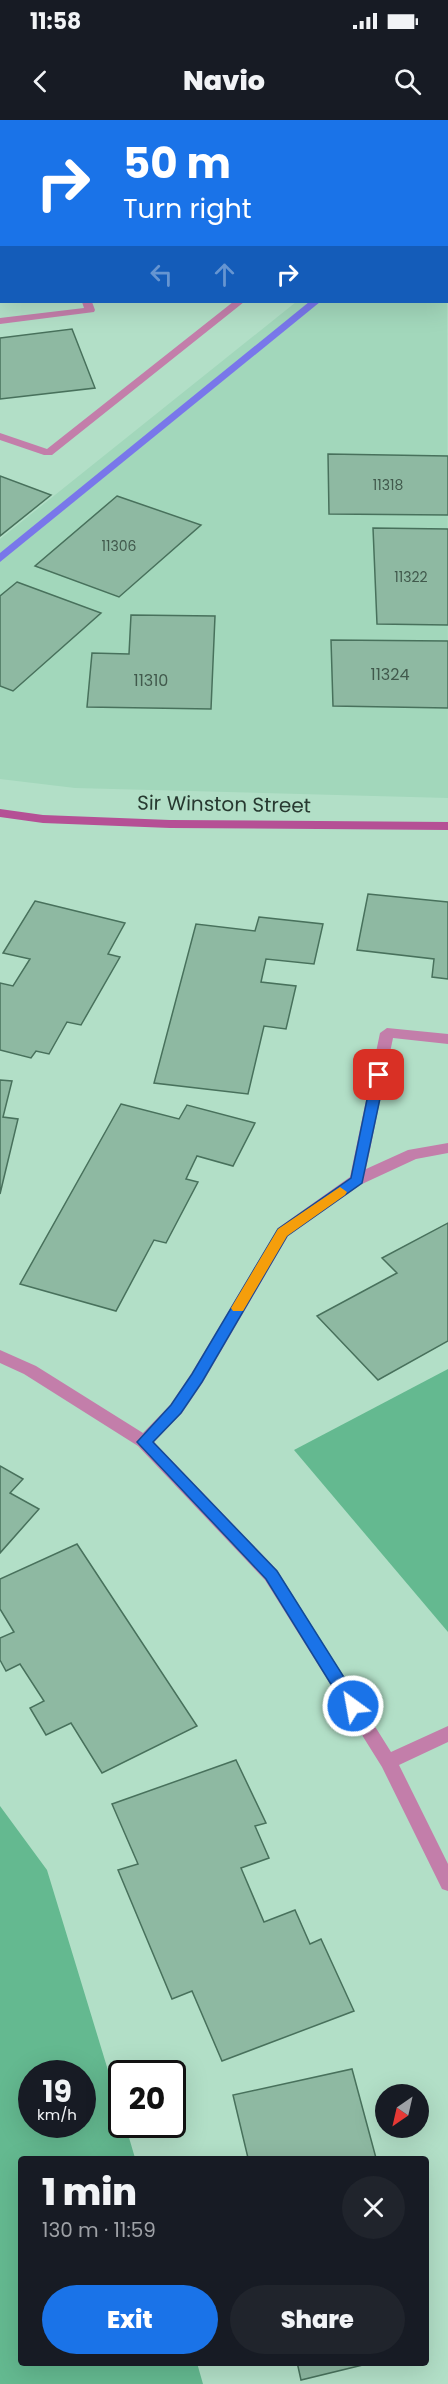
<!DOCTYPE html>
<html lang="en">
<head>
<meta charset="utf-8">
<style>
	body { margin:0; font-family:Poppins,sans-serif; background:#20242c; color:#f1f3f6; height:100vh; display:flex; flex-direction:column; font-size:22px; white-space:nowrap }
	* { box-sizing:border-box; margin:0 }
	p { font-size:20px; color:#9ea1a6 }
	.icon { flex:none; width:33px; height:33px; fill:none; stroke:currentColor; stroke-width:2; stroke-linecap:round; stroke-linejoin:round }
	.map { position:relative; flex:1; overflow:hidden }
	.drawer { position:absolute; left:18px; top:2036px; width:411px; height:210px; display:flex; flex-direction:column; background:#171b24; border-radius:6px; box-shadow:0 6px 24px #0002 }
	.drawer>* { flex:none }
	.hud { position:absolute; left:0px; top:0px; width:448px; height:183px; box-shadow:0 6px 24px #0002; background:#1a73e8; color:#fff; overflow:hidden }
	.needle { width:39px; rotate:214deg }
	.fabs { position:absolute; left:375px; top:1964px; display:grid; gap:12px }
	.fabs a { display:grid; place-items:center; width:54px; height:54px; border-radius:50%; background:#171b24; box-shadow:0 6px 24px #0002; font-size:30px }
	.speed { position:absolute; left:18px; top:1940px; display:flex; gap:12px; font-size:30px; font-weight:700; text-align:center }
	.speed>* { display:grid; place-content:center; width:78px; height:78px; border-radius:50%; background:#171b24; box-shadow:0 6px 24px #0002; line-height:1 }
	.speed small { font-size:15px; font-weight:400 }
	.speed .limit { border:3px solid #111; border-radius:9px; background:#fff; color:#111 }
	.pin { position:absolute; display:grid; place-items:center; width:51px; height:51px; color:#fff; margin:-26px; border-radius:12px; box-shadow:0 3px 9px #0006 }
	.me { position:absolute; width:66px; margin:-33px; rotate:328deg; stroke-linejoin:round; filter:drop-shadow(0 0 4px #0008) }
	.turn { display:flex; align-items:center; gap:21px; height:126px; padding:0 24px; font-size:27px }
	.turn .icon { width:78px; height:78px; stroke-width:2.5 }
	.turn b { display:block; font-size:42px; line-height:51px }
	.lanes { display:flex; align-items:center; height:57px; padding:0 24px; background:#0003; justify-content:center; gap:30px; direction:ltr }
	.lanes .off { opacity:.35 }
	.round { display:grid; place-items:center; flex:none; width:63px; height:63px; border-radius:32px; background:#20242c }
	.head { display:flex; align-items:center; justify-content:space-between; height:102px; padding:0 24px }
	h1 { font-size:36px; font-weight:800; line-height:45px }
	.cta { display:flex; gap:12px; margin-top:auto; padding:12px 24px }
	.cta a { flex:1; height:69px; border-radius:36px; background:#1a73e8; color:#fff; font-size:24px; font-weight:800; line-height:69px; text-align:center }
	.cta a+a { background:#20242c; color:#f1f3f6 }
	.status { display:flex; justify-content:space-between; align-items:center; height:42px; padding:0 30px; background:#171b24; direction:ltr }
	.status svg { height:16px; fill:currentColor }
	header { display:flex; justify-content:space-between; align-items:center; height:78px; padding:0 24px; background:#171b24; font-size:27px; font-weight:800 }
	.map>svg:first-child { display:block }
</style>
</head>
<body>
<div class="status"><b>11:58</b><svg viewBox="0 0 49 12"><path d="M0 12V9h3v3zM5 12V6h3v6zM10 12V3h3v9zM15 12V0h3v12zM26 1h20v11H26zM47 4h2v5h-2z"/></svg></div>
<header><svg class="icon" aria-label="back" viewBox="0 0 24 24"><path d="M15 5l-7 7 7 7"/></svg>Navio<svg class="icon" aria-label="search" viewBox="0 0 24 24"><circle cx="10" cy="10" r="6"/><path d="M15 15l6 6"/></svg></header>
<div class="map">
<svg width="448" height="2264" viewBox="0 0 448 2264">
	<rect width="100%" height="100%" fill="#b2dfc7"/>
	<g fill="#a2d7bb">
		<path d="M76,0H448V14L447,2Z"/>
		<path d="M447,60L448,678L75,668L0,659V419L296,182H447Z"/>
	</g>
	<g fill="#64b990" fill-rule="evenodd">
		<path d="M448,1249V1512L294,1330Z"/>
		<path d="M0,1686L47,1750L121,1993L122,2004H125L135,2038H21V2242L197,2243L203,2264H0ZM32,1953H82V2004H32Z"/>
	</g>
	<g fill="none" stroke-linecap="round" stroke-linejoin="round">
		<g fill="#7977ea" fill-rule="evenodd">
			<path d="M447,69H448L447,76Z"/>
			<path d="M309,182H320L0,442V433Z"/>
		</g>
	</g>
	<g fill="#8eb9a2" stroke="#48715c" stroke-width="1.5">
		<path d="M0,0H63V2H2V34Z"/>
		<path d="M2,119V182H5H0Z"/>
		<path d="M72,209L95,268L0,279V218Z"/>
		<path d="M328,334L448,336V395L329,394Z"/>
		<path d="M0,356L51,375L0,416Z"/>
		<path d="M117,376L201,405L119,477L35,446Z"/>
		<path d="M373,408L448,409V505L377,504Z"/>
		<path d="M17,462L101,493L13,571L0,566V476Z"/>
		<path d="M131,495L215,496L211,589L87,587L92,533L129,534Z"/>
		<path d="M331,520L448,521V588L333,586Z"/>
		<path d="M368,774L448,782V859L432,857L434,839L357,830Z"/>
		<path d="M35,781L125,803L108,834L120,837L81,905L67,902L49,934L36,931L31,938L0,930V863L13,866L30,839L3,833Z"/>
		<path d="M259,797L323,804L314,844L266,839L261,862L296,866L286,909L264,906L248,974L154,963L196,804L255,811Z"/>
		<path d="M0,960L12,961L3,997L18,999L0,1074Z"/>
		<path d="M121,984L179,999L187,985L255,1003L233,1046L197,1036L186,1059L198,1062L166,1123L154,1120L116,1191L20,1164Z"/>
		<path d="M448,1103V1221L378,1260L317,1196L397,1153L382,1138Z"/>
		<path d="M0,1346L23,1359L10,1373L39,1389L0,1433Z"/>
		<path d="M77,1424L197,1606L102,1653L71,1603L46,1615L30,1588L44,1581L20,1544L6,1551L0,1540V1518L14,1512L0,1489V1459Z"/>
		<path d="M236,1640L266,1703L255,1706L269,1738L241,1748L264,1802L295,1790L310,1824L321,1819L354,1891L222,1941L192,1871L172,1879L118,1750L138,1744L112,1684Z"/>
		<path d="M352,1949L376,2038H248L233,1975Z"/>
		<path d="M297,2242H375L301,2260Z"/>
	</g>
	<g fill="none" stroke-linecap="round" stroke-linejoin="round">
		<g fill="#c37eaa" fill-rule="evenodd">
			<path d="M295,0H305V2H296Z"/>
			<rect x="447" y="8" width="1" height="6"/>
			<rect x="0" y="68" width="2" height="6"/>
			<path d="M82,182H92L95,190L94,192L0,204V198L84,188Z"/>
			<path d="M233,182H244L52,335H44L0,320V313L47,329Z"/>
			<path d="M387,908L448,914V924L393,918L366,1049L408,1030L448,1023V1033L416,1039L362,1064L288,1116L203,1262L182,1293L154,1322L277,1450L391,1632L448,1606V1622L399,1645L448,1744V1771L442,1769L382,1647L265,1460L138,1326L24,1254L0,1243V1230L36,1246L143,1313L170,1285L191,1254L278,1108L350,1057L380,913Z"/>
		</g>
		<path fill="#b55095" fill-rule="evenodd" d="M0,689L43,695L170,700L448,702V710L170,708L43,703L0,697Z"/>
	</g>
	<path fill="#1a73e8" stroke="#114b97" stroke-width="1.5" d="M379,950L385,955L362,1063L287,1116L202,1262L181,1293L153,1322L277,1451L359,1581L361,1586L359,1590L353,1592L347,1590L266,1459L137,1322L171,1285L192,1254L278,1109L351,1058L372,955Z"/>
	<path fill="#f59e0b" d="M340,1067L347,1072L345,1075L287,1116L243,1191H233L231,1188L278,1109Z"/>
	<g text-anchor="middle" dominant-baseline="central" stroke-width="4.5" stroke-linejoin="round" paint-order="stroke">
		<g font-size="14" fill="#41594c">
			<text x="388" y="365">11318</text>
			<text x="119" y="426">11306</text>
			<text x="411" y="457">11322</text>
		</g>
		<g font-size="16" fill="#41594c">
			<text x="390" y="554">11324</text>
			<text x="151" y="560">11310</text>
		</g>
		<g font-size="20" fill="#273930" stroke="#b2dfc7">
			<text transform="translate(224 684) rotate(1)">Sir Winston Street</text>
		</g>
	</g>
</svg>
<div class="fabs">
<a><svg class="needle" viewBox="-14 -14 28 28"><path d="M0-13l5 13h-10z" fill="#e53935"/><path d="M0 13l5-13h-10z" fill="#9ea1a6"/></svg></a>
</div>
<div class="speed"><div>19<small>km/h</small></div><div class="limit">20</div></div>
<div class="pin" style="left:379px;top:955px;background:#d93025"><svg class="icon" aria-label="arrive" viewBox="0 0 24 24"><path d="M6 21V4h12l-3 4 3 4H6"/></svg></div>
<svg class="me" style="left:353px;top:1586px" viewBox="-20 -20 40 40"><circle r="17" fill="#1a73e8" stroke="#fff" stroke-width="3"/><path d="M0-11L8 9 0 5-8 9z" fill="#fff"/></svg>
<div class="hud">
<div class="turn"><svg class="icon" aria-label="right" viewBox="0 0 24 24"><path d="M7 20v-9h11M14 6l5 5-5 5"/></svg><div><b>50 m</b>Turn right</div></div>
<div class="lanes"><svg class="icon off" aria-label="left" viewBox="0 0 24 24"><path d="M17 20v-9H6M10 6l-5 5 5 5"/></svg><svg class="icon off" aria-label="ahead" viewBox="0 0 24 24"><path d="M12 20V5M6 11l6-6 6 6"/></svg><svg class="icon" aria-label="right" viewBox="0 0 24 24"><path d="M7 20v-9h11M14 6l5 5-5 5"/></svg></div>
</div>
<section class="drawer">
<div class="head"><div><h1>1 min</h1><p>130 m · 11:59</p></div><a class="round"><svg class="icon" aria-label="close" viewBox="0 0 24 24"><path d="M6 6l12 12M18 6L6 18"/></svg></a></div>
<div class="cta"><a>Exit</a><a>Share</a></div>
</section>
</div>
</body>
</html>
